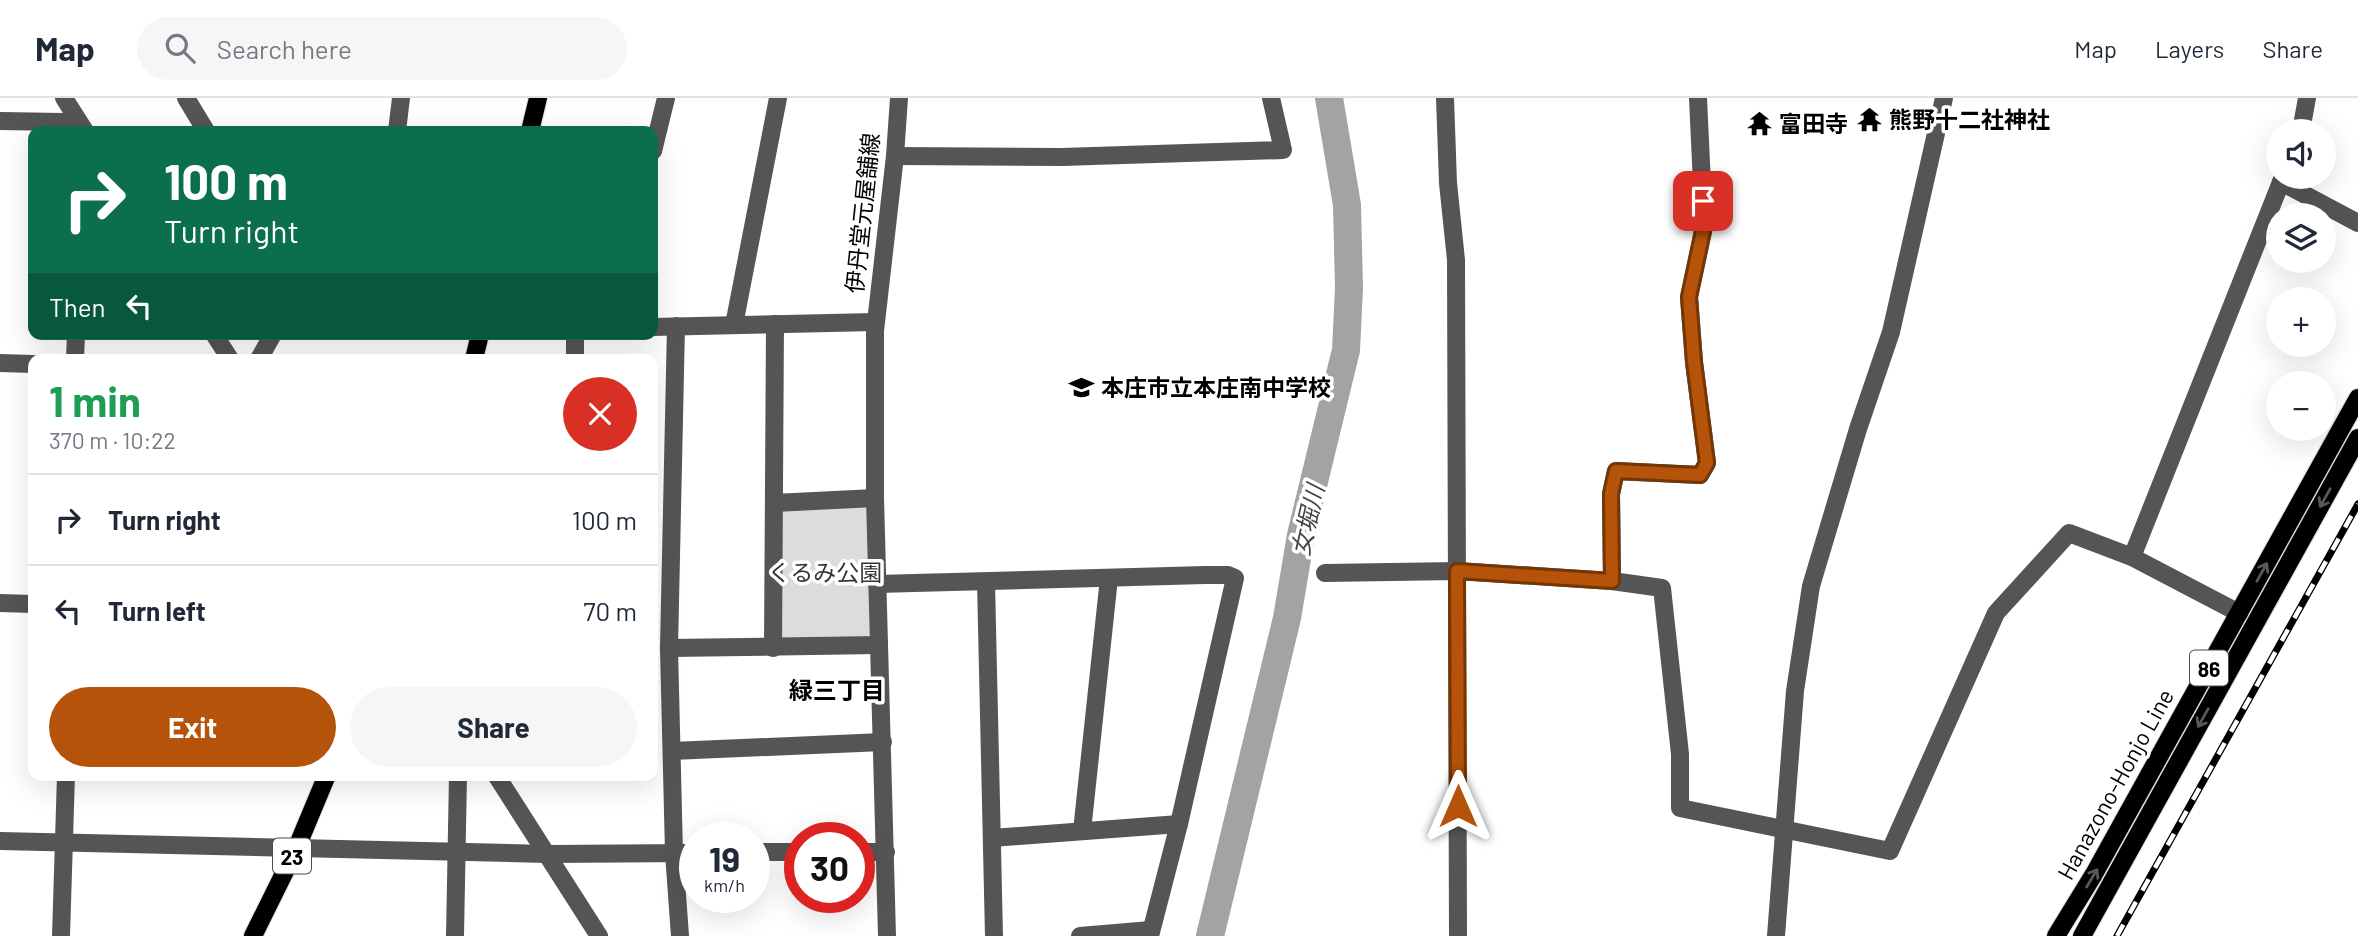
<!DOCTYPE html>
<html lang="en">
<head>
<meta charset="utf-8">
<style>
	body { margin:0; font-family:Barlow,"Noto Sans JP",sans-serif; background:#f6f6f7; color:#1f2937; height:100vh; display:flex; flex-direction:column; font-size:26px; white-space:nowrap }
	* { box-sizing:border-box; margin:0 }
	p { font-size:23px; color:#747a83 }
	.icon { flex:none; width:38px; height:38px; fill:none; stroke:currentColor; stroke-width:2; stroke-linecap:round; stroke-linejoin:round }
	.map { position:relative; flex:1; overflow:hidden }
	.details { position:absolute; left:28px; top:256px; width:630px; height:427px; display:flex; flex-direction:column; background:#fff; border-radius:14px; box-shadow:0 7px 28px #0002 }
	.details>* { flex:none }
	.banner { position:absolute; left:28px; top:28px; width:630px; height:214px; border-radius:14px; box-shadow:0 7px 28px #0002; background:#0b6e4f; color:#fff; overflow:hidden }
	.tools { position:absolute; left:2266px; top:21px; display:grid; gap:14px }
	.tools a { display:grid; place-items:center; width:70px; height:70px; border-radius:50%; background:#fff; box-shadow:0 7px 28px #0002; font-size:35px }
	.speed { position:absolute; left:679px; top:724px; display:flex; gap:14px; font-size:35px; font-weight:700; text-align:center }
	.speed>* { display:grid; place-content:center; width:91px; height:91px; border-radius:50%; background:#fff; box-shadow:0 7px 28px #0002; line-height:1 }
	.speed small { font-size:18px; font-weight:400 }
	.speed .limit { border:10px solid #d22; background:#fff; color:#111 }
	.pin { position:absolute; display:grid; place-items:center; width:60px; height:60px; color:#fff; margin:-30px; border-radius:14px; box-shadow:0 4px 10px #0006 }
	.me { position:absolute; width:77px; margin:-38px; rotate:0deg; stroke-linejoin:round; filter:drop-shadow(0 0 5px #0008) }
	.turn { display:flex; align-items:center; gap:24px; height:147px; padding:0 21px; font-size:32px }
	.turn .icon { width:91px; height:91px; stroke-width:2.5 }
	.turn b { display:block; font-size:49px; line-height:60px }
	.then { display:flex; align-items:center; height:66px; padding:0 21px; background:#0003; gap:14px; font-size:26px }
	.round { display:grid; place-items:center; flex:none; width:74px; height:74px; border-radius:37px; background:#f6f6f7 }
	.head { display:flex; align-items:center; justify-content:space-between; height:119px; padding:0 21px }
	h1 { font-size:42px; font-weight:700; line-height:52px; color:#1e9e55 }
	.primary-button { display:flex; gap:14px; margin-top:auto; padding:14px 21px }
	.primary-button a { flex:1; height:80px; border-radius:42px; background:#b45309; color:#fff; font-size:28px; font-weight:700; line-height:80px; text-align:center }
	.primary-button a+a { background:#f6f6f7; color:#1f2937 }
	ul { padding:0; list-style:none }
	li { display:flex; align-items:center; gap:21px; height:91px; padding:0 21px; border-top:2px solid #e0e1e3 }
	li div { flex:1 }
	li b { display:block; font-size:26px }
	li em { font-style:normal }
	header { display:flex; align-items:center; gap:42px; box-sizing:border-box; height:98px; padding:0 35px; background:#fff; border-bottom:2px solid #e0e1e3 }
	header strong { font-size:33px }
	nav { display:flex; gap:38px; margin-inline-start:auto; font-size:24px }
	.search { width:490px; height:63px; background:#f6f6f7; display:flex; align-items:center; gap:18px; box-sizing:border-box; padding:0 24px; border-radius:38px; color:#747a83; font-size:26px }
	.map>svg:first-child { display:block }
</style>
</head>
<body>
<header>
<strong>Map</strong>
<div class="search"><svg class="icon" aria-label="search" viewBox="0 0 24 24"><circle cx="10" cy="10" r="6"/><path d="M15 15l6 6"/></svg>Search here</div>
<nav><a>Map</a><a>Layers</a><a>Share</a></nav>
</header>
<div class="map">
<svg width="2358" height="838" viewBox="0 0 2358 838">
	<rect width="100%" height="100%" fill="#fff"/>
	<path fill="#dcdcdc" d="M864,405L869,410L872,535L867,539L785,543L779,536L780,414L784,410Z"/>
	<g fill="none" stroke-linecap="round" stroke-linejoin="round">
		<path stroke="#a3a3a3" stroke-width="28" d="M1210,838L1287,520L1301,437L1346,252L1349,190L1347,107L1329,0"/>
		<defs>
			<g id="major">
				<path d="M530,33L538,0"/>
				<path d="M474,261L480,236"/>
				<path d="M253,838L297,749L327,677"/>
				<path d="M2056,838L2094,776L2358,300"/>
				<path d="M2082,838L2358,340"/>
			</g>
		</defs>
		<use href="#major" stroke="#dbdbdb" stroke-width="20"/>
		<g stroke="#555" stroke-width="18">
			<path d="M64,0L85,33"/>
			<path d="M186,0L206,33"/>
			<path d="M1445,0L1448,85L1456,162L1458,838"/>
			<path d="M1698,0L1704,129L1689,199L1694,264L1707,365L1700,377L1616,373L1611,396L1612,483L1662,490L1680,656V710L1890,753L1996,515L2069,435L2132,459L2239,515"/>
			<path d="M0,23L63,24L77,22"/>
			<path d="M397,33L401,0"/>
			<path d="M2301,33L2307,0"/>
			<path d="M653,53L666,0"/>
			<path d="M895,58L1062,59L1283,52L1271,0"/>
			<path d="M2281,84L2358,125"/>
			<path d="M734,227L778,0"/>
			<path d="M676,228L669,550L674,755L680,838"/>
			<path d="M653,229L875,224"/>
			<path d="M214,236L230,261"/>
			<path d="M75,261L76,236"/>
			<path d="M259,261L273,236"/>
			<path d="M575,261V236"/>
			<path d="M0,265L33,266"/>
			<path d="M774,405L875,400"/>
			<path d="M2132,459L2283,79"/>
			<path d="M1325,475L1457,473L1612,483"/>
			<path d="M986,484L994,838"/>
			<path d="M877,486L1205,477H1228L1235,480L1179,726L1150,838"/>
			<path d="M0,505L33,506"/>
			<path d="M669,550L879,547"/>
			<path d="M773,550L775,226"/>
			<path d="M672,653L883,644"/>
			<path d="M496,677L599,838"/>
			<path d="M1082,733L1109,480"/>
			<path d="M992,740L1179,726"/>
			<path d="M0,743L547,756L695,755"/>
			<path d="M754,754H800"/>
			<path d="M859,754H886"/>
			<path d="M61,838L66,677"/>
			<path d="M455,838L458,677"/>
			<path d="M887,838L875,400V233L895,58L899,0"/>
			<path d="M1080,838L1151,832"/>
			<path d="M1776,838L1795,593L1811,488L1858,331L1891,234L1944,0"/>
		</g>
		<use href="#major" stroke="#000" stroke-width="18"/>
		<defs>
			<path id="rail" d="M2117,838L2358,406"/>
		</defs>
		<use href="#rail" stroke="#000" stroke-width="7"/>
		<use href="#rail" stroke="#fff" stroke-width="4.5" stroke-dasharray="13" stroke-linecap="butt"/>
	</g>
	<defs><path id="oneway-shaft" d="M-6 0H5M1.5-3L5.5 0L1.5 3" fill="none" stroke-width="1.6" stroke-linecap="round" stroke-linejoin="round" transform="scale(1.75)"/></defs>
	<g stroke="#595959">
		<use href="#oneway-shaft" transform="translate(2325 400) rotate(119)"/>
		<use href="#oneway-shaft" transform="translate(2262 474) rotate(-61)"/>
		<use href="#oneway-shaft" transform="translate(2203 620) rotate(119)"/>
		<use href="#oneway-shaft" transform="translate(2092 780) rotate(-59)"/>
	</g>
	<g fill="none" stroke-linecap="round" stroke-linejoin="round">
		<defs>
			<path id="route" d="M1458,708L1457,473L1612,483L1611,396L1616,373L1700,377L1707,365L1694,264L1689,199L1704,128L1703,103"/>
		</defs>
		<use href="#route" stroke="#753606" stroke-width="18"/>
		<use href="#route" stroke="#b45309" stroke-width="12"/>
	</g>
	<defs>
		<symbol id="temple-bare" viewBox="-9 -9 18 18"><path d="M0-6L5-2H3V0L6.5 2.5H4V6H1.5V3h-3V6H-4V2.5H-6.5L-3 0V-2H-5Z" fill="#000" stroke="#fff" stroke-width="2.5" paint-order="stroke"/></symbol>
		<symbol id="school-bare" viewBox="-9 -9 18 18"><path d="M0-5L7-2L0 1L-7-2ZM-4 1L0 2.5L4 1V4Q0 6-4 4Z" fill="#000" stroke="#fff" stroke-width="2.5" paint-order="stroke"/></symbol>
	</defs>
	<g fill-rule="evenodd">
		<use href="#temple-bare" x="1852" y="4" width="35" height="35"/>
		<use href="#temple-bare" x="1742" y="8" width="35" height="35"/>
		<use href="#school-bare" x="1064" y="272" width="35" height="35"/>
	</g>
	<g text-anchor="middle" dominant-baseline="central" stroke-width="7" stroke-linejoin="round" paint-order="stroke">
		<g fill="#fff" stroke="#4c4c4c" stroke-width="2">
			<rect x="2190" y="552.5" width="38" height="35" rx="5"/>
			<rect x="273" y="740.5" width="38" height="35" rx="5"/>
		</g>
		<g font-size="21" font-weight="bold" fill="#000">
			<text x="2209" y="570">86</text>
			<text x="292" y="758">23</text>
		</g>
		<g font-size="23" font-weight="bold" fill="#000" stroke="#fff" text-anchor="start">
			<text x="1889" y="21">熊野十二社神社</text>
			<text x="1779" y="25">富田寺</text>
			<text x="1101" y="289">本庄市立本庄南中学校</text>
		</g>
		<g font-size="23" fill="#000" stroke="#fff">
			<text transform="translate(862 115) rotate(-84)">伊丹堂元屋舗線</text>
			<text transform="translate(2115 686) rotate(-61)">Hanazono-Honjo Line</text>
		</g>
		<g font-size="23" fill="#333" stroke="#fff">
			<text x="825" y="474">くるみ公園</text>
		</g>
		<g font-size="24" font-style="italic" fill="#444" stroke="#fff">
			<text transform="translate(1307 422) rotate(-77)">女堀川</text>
		</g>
		<g font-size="24" font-weight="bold" fill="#000" stroke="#fff">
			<text x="837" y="591">緑三丁目</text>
		</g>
	</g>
</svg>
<div class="tools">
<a><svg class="icon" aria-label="sound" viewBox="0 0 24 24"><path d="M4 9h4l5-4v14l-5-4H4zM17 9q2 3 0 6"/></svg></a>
<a><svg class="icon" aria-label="layers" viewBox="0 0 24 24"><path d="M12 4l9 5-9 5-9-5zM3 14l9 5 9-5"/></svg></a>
<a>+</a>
<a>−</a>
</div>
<div class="speed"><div>19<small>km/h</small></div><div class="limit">30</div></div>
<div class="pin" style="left:1703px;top:103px;background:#d93025"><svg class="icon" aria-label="arrive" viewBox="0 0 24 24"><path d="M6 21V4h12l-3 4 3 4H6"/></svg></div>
<svg class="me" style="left:1458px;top:708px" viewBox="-20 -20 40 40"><path d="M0-17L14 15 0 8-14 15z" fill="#b45309" stroke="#fff" stroke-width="4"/></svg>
<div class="banner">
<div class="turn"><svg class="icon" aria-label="right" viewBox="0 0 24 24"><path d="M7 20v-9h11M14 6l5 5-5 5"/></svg><div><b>100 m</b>Turn right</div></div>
<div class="then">Then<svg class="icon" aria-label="left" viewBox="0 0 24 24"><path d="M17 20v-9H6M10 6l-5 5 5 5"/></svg></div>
</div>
<section class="details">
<div class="head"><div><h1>1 min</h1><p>370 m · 10:22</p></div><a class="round" style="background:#d93025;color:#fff"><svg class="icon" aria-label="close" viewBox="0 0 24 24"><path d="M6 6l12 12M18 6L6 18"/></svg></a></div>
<ul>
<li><svg class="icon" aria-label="right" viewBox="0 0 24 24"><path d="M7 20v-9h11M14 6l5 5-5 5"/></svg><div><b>Turn right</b></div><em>100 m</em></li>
<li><svg class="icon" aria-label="left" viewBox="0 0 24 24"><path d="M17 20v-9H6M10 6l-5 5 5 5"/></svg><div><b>Turn left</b></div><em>70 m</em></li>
</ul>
<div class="primary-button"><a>Exit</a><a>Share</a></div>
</section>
</div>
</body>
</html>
